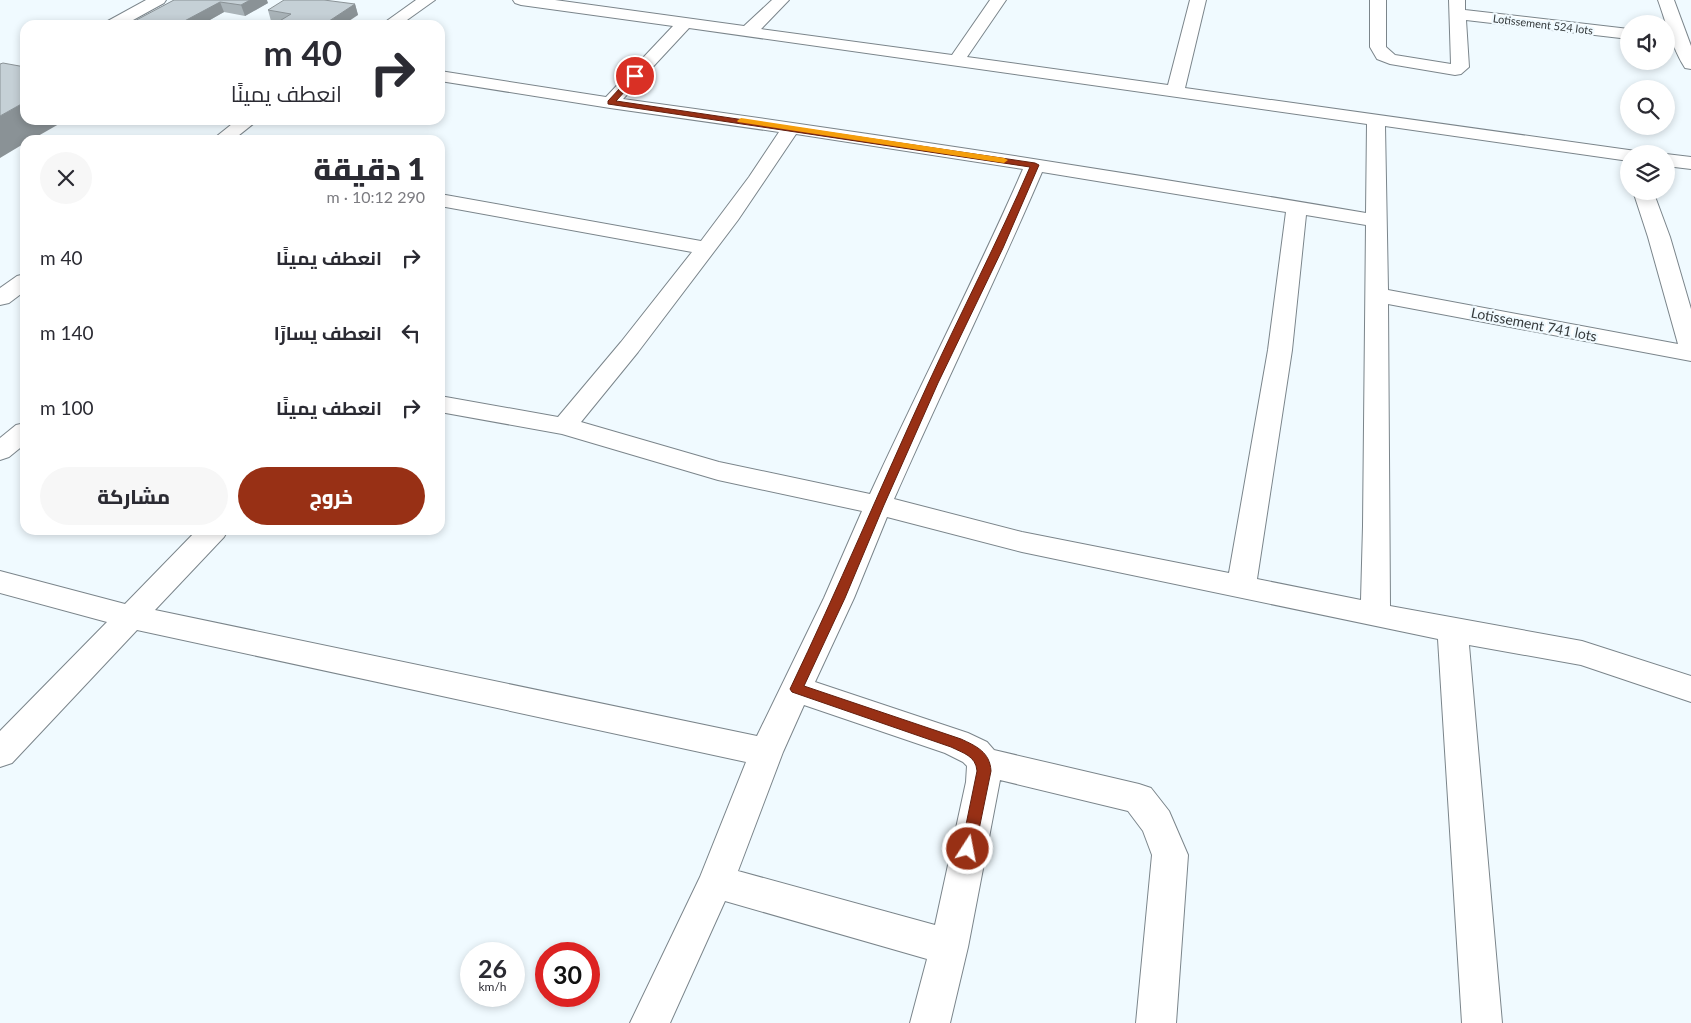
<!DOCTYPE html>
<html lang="ar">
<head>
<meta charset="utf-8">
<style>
	body { margin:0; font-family:Lato,Cairo,sans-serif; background:#f7f7f7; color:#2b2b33; direction:rtl; height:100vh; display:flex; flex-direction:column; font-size:19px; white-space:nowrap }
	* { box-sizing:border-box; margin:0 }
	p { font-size:16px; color:#7c7c81 }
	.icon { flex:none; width:28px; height:28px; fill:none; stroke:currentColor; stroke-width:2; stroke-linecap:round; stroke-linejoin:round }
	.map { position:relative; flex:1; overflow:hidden; direction:ltr }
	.drawer { position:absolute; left:20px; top:135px; width:425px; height:400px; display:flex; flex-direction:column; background:#fff; border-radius:15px; box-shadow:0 2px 8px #0003; direction:rtl }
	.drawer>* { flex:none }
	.hud { position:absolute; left:20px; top:20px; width:425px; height:105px; border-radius:15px; box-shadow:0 2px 8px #0003; direction:rtl; background:#fff; color:#2b2b33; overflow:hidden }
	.buttons { position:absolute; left:1620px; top:15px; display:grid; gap:10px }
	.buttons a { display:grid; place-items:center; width:55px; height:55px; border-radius:50%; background:#fff; box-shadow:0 2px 8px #0003; font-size:25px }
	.speed { position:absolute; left:460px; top:942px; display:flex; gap:10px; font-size:25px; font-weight:700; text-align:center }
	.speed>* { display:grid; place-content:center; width:65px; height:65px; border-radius:50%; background:#fff; box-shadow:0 2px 8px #0003; line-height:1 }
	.speed small { font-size:12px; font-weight:400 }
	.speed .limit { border:8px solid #d22; background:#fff; color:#111 }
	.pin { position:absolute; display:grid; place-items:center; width:42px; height:42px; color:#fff; margin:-21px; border:2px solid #fff; border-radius:50%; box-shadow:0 1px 5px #0007 }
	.me { position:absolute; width:55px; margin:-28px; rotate:11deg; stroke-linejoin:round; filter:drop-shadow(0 0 4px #0008) }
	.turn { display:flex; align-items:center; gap:18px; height:105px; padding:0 20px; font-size:22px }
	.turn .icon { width:65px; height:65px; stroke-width:2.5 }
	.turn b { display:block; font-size:35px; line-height:42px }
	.round { display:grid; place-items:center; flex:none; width:52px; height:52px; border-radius:26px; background:#f7f7f7 }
	.summary { display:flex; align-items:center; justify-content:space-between; height:85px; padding:0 20px }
	h1 { font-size:30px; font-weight:800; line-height:38px }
	.primary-button { display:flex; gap:10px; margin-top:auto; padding:10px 20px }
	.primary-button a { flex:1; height:58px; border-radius:30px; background:#983015; color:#fff; font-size:20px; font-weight:800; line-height:58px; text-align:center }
	.primary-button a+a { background:#f7f7f7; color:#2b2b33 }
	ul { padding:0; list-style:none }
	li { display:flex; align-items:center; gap:15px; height:75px; padding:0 20px }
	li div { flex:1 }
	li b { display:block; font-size:19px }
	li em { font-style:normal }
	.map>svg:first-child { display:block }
</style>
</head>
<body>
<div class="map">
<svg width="1691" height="1023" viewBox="0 0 1691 1023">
	<rect width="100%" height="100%" fill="#f0faff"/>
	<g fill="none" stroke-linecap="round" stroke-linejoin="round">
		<defs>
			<g id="street">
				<path d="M146,0H166L164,3L124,25H104L106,22Z"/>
				<path d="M416,0H435L400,25H381Z"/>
				<path d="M513,0H555L744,26L772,0H789L761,29L952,55L990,0H1006L967,57L1168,85L1190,0H1206L1185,88L1636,151L1638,154H1629V161L1385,126L1388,290L1678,344L1648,237L1633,191H1653L1670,237L1691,309V361L1388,304L1390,606L1582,641L1691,676V702L1581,665L1469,645L1502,1023H1462L1438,639L1022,552L887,517L854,598L815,682L968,733L987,742L994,750L1139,784L1151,788L1169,811L1188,855L1176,1023H1136L1152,855L1143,831L1128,811L1000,780L968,947L950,1023H910L927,959L725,901L670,1023H630L700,877L746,762L137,630L12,763L0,767V731L107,622L0,593V571L125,604L197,530H228L224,537L155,610L757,736L824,598L862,511L718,480L562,434L440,412V396L558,417L621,342L692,252L440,206V194L701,241L749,177L779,132L610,108L440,81V71L606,97L673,26L521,5L515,3ZM689,28L1367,124L1366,213C1119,171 871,133 623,99ZM796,134L1023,169C975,279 920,385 870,494L719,462L581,422L638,352L738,220ZM1042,172L1286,212L1268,350L1229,573L1022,532L894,499C942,390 995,282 1042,172ZM1306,215L1366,225L1363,526L1361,600L1257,579L1292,350ZM804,705L945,753L963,762L967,766L966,782L935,925L738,871L783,752Z"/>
				<path d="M1370,0H1386V47L1395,55L1451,64L1449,0H1465V10L1629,29V39L1466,20L1469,67L1461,74L1455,75L1390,64L1377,59L1370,47Z"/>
				<path d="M1658,0H1674L1691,46V69L1685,68C1672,48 1666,22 1658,0Z"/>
				<path d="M237,120H258L233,140H212Z"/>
				<path d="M1666,154L1691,157V169L1666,166Z"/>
				<path d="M25,274V291L9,303L0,305V288L17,276Z"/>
				<path d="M25,423V444L9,457L0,460V438L16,425Z"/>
			</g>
		</defs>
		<use href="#street" stroke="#7b858b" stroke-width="2"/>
		<use href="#street" fill="#fff" fill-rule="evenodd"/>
	</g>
	<g fill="#a9b3b8">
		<path d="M174,0L268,3L245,16L224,12L201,25H127Z"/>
		<path d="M355,4L358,15L278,22L271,21L268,10Z"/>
	</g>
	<g fill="#8a9296">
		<path d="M250,0H267L268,3L245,16L241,5Z"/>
		<path d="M220,2L224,12L201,25H177Z"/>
		<path d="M355,4L358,15L343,25H323Z"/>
		<path d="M25,102V120H66L31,140H25V143L0,158V116Z"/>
	</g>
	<g fill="#c5d0d6" stroke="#8a9296">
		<path d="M174,0H250L241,5L220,2L177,25H127Z"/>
		<path d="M284,0H324L355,4L323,25H273L291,14L268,10Z"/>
		<path d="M3,63L25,67V102L0,116V64Z"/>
	</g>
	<path fill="#983015" stroke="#631f0e" d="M633,74L639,76L616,101L1035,163L1039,165L1003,248L938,383L884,505L845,598L804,686L961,739C976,746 990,752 991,771L974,854L968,856L963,854L961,849L977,771C976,756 963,753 951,747L792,692L790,689C838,589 881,486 927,386C961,312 998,241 1030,167L608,104V101Z"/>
	<path fill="#f59e0b" d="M741,118L1004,158L1008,160L1004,163L738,122L737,121Z"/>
	<g text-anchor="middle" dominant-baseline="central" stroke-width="4.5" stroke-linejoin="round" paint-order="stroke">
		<g font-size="11" fill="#353a3c" stroke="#f0faff">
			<text transform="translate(1543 24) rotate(7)">Lotissement 524 lots</text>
		</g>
		<g font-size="14" fill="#353a3c" stroke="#f0faff">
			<text transform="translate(1534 324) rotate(11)">Lotissement 741 lots</text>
		</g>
	</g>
</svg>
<div class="buttons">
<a><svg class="icon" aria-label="sound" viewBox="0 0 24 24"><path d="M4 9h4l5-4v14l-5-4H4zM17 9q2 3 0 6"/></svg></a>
<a><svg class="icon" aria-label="search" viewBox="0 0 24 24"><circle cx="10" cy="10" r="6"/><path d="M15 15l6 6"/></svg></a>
<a><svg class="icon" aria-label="layers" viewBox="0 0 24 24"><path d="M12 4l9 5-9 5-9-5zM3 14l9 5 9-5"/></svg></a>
</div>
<div class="speed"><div>26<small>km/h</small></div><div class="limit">30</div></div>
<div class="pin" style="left:635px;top:76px;background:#d93025"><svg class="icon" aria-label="arrive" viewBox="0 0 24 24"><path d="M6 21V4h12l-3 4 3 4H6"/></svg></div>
<svg class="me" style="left:968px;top:849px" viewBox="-20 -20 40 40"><circle r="17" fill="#983015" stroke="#fff" stroke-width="3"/><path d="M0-11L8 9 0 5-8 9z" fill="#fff"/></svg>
<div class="hud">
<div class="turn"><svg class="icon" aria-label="right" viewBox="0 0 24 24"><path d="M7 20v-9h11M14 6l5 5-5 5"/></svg><div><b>40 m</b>انعطف يمينًا</div></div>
</div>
<section class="drawer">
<div class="summary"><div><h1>1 دقيقة</h1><p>290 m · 10:12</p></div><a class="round"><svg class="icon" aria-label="close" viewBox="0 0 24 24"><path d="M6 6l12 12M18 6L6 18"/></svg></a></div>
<ul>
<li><svg class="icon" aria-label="right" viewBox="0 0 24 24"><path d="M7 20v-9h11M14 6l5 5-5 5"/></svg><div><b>انعطف يمينًا</b></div><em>40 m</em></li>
<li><svg class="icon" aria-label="left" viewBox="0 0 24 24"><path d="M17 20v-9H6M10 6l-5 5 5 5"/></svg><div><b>انعطف يسارًا</b></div><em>140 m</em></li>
<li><svg class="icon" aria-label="right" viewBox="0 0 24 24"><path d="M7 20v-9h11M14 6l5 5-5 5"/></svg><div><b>انعطف يمينًا</b></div><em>100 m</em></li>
</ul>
<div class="primary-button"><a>خروج</a><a>مشاركة</a></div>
</section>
</div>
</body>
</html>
